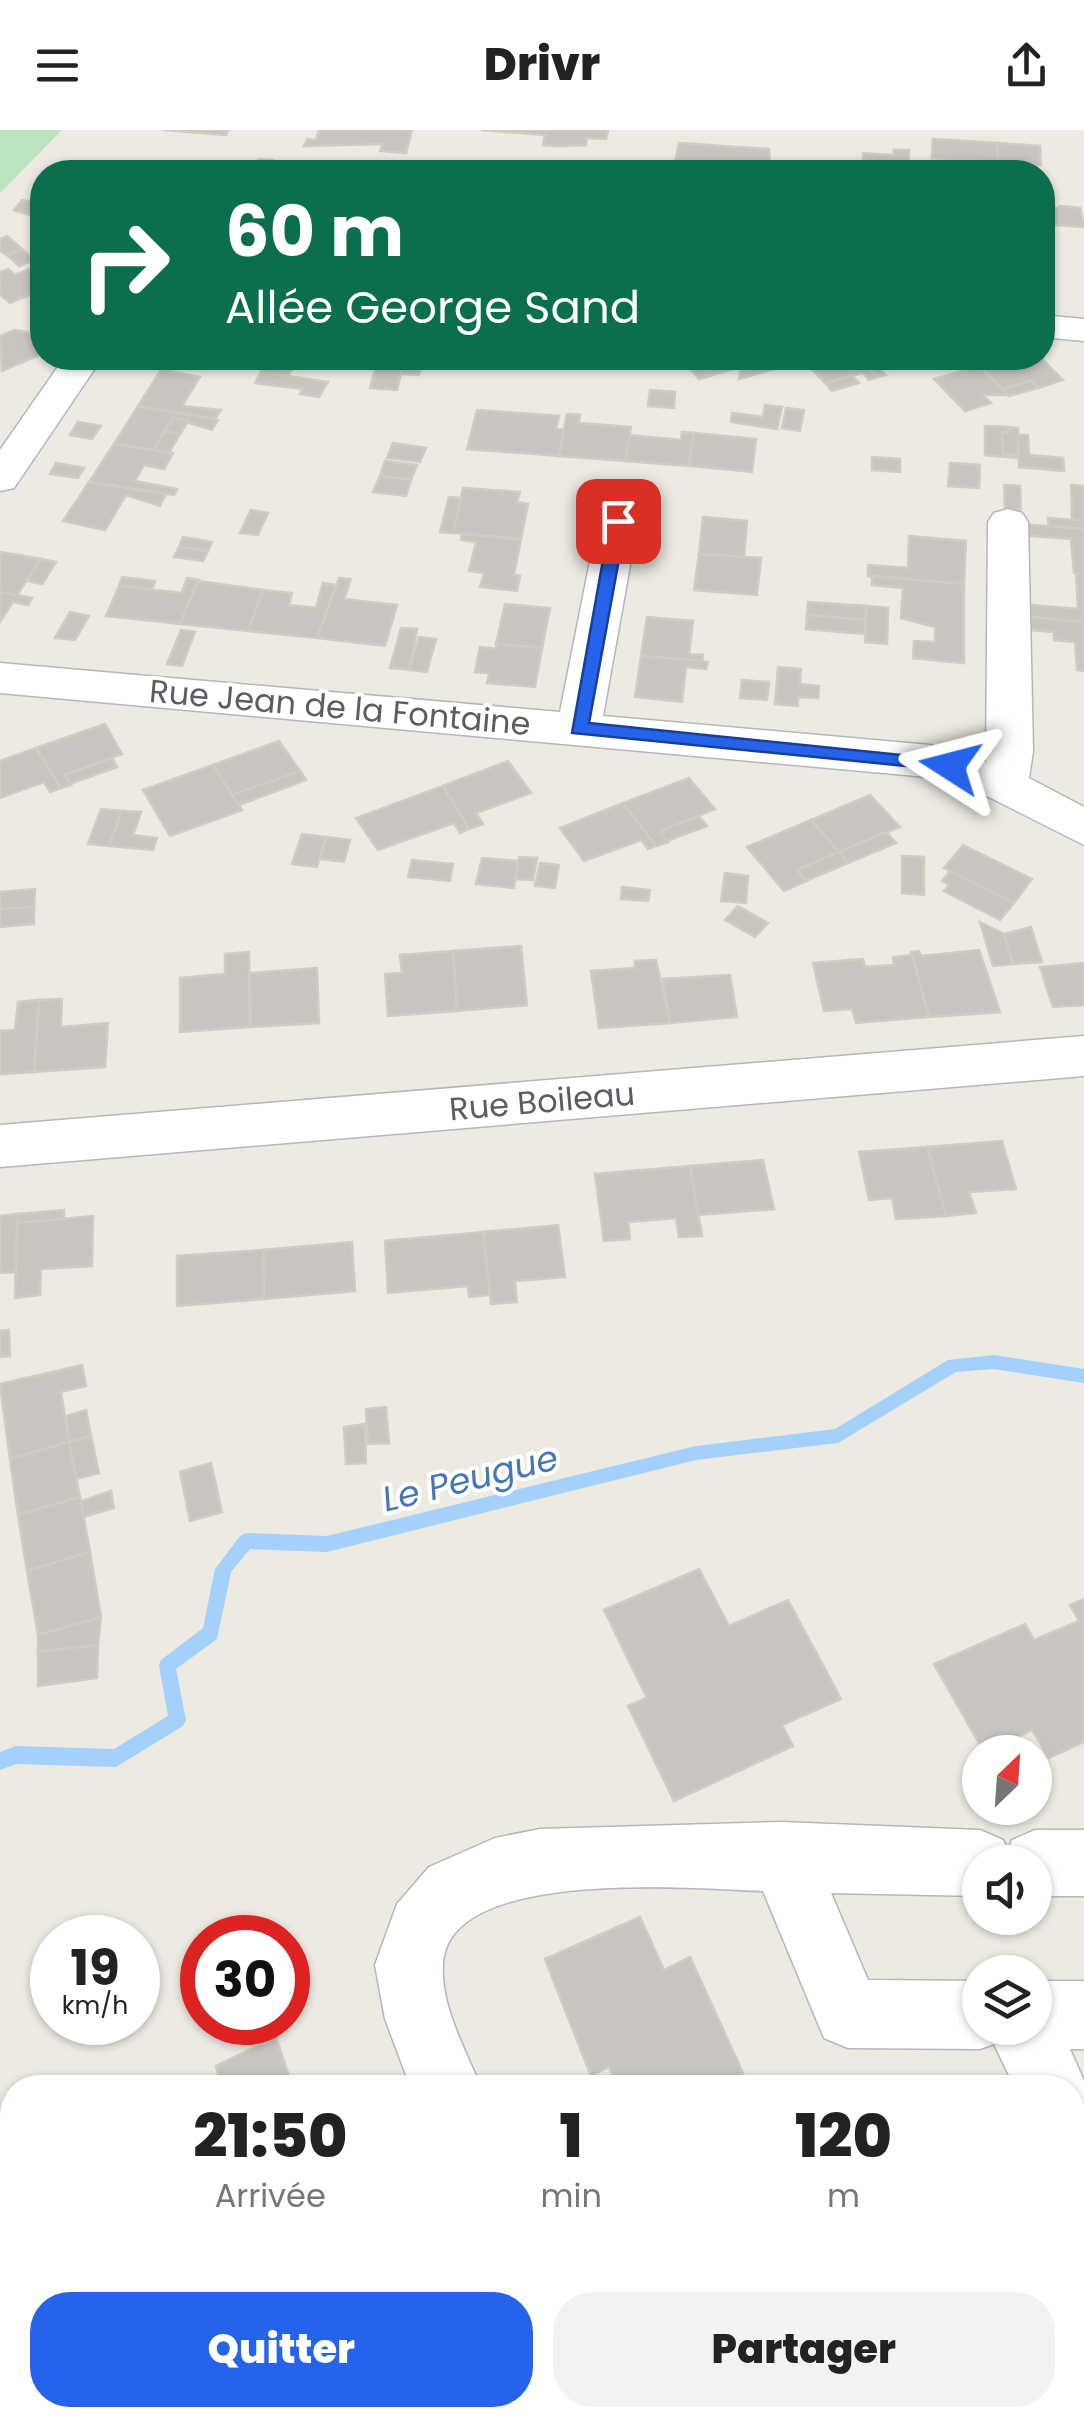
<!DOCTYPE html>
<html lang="fr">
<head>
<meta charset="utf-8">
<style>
	body { margin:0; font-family:Poppins,sans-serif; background:#f2f2f2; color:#222; height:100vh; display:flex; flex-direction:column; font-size:38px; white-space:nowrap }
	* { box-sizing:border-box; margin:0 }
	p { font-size:32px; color:#767676 }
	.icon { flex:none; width:55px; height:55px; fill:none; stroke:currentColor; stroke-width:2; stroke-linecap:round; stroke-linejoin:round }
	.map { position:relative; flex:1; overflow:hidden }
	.details { position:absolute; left:0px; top:1945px; width:1085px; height:352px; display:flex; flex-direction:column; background:#fff; border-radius:40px 40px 0 0; box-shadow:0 2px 8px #0004 }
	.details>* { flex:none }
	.banner { position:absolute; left:30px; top:30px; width:1025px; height:210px; border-radius:40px; box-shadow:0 2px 8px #0004; background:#0b6e4f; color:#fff; overflow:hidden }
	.needle { width:65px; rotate:25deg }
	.tools { position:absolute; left:962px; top:1605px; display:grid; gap:20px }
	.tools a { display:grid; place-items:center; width:90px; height:90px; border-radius:50%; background:#fff; box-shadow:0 2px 8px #0004; font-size:50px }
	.speed { position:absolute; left:30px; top:1785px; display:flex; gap:20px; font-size:50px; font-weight:700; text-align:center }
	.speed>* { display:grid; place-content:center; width:130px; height:130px; border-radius:50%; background:#fff; box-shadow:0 2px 8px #0004; line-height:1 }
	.speed small { font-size:25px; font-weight:400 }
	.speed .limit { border:15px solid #d22; background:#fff; color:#111 }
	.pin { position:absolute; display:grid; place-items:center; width:85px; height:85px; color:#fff; margin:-42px; border-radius:20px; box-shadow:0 5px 15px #0006 }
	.me { position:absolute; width:110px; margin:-55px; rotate:279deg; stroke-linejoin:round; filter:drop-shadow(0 0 8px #0008) }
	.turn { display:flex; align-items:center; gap:35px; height:210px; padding:0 30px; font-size:45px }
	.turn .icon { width:130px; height:130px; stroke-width:2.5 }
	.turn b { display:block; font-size:70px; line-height:85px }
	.eta { display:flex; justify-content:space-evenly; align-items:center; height:170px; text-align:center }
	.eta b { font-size:60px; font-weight:800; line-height:70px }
	.button { display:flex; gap:20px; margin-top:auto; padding:20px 30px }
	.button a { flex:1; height:115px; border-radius:40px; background:#2563eb; color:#fff; font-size:40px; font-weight:800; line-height:115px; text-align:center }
	.button a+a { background:#f2f2f2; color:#222 }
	header { display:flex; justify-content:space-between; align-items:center; height:130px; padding:0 30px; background:#fff; font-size:45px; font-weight:800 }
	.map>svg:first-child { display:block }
</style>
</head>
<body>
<header><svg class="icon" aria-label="menu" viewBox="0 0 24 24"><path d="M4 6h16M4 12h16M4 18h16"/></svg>Drivr<svg class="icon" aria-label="share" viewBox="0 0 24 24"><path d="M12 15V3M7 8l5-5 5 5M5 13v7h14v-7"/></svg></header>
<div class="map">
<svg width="1084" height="2297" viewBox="0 0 1084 2297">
	<rect width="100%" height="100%" fill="#eceae1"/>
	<path fill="#bee3c0" d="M0,0H62L0,63Z"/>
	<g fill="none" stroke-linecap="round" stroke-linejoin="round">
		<path fill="#a3d1fb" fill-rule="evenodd" d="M994,1225L1084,1239V1253L994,1239L956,1242L838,1313L696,1330L327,1422L250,1419L231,1442L217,1509L176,1539L186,1590L183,1596L116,1637L16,1634L0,1640V1622L16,1616L114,1619L168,1586L159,1536L161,1530L203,1498L215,1439L240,1406L246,1403L327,1406L696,1316L835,1299L948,1230Z"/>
	</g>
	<g fill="#c8c4bf" stroke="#d0ccc0" stroke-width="2.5">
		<path d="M164,0H228L226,5Z"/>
		<path d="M319,0H412L406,23L380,21L383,14L304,16L307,9L316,10Z"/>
		<path d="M481,0H608L606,9L587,8L586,15L557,16L543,15L545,5Z"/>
		<path d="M933,9L997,13L999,39L986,38V31L932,28Z"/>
		<path d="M679,13L769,19L770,42L709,40V34L675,32Z"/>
		<path d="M997,13L1040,16L1041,35L1010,33L1011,39H999Z"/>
		<path d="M894,20H909L908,42H863V23L894,25Z"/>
		<path d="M259,29L273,30L267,42H246Z"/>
		<path d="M22,70L42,74V89L14,80Z"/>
		<path d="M1060,76L1080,78L1084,97L1059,95Z"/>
		<path d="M1042,77L1060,78L1059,95L1042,93Z"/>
		<path d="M7,106L22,119L7,125L0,121V109Z"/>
		<path d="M22,119L34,130L19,136L7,125Z"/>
		<path d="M40,135L42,160L10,173L0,164V143L8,139L15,145Z"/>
		<path d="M15,200L27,202L42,217V224L2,241L0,206Z"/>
		<path d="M681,228H738L742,232L734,235L737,238L699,249Z"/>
		<path d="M738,228L749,231L780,228L778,238L739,249L742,232Z"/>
		<path d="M820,228H859L877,247L869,250L863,243L825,253L805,232Z"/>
		<path d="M859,228H915L879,238L886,245L877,247Z"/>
		<path d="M1008,228H1041L1063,250L1038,258L1031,251L1002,259L979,236Z"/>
		<path d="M378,229L404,231L397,260L370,258Z"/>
		<path d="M269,230L295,234L288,246L261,242Z"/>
		<path d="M404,231L422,233L419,245L401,244Z"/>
		<path d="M979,236L1008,265H983L991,273L965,281L934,249Z"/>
		<path d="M161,240L200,247L182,276L221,280L215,289L138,276Z"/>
		<path d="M261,242L288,246L328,252L319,267L300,264L303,259L255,253Z"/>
		<path d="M852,246L859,253L832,261L825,253Z"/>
		<path d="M1031,251L1038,258L1009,266L1002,259Z"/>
		<path d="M650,260L675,262L674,278L648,276Z"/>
		<path d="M765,275L782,277L777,299L731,292L732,283L763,287Z"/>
		<path d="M138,276L215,289L218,290L212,300L173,288L153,320L114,314Z"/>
		<path d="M786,278L804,280L800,301L782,298Z"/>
		<path d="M477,280L559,286L556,299L564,300L559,326L467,319Z"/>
		<path d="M567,284L580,285L579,293L631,297L625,331L559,326Z"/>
		<path d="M173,288L188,291L180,304L164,301Z"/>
		<path d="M78,292L101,296L92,309L70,305Z"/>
		<path d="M985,296L1008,297V303L1002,302L1003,324L1019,328L985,325Z"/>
		<path d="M1008,297L1018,298L1019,325L1003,324L1002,302L1008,303Z"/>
		<path d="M165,301L180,304L169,323L153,320Z"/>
		<path d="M682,302L694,303L689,336L625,331L630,305L681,310Z"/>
		<path d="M694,303L756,309L752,342L689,336Z"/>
		<path d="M1018,305H1028L1029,325L1063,328L1064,341L1019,337Z"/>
		<path d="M393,313L426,318L420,332L387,328Z"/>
		<path d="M114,314L173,323L164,339L144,335L135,351L177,359L174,365L89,352Z"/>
		<path d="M872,327L900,329V342L872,340Z"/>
		<path d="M385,331L417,335L411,350L380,346Z"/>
		<path d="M56,333L84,338L78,348L50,344Z"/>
		<path d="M950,333L980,335L979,358L948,356Z"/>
		<path d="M380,346L411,350L406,366L373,362Z"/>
		<path d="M89,352L166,364L160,376L126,365L105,400L63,391Z"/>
		<path d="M1004,355L1020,356L1021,380L1005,378Z"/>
		<path d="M1071,355L1084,356V391L1072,390Z"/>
		<path d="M463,358L520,362L517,372L528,374L521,409L453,403Z"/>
		<path d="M449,367L461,368L453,403L440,402Z"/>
		<path d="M251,380L268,383L258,405L240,403Z"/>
		<path d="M703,387L747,391L744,427L699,424Z"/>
		<path d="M1048,388L1084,391V399L1049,396Z"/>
		<path d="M1021,394L1084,399V444L1074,443L1071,409L1021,405Z"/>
		<path d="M462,404L521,409L514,445L520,446L517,461L480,457L484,443L469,441L476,412L461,410Z"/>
		<path d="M909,406L966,411L964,454L868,446V435L908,438Z"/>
		<path d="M183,407L212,412L208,421L179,417Z"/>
		<path d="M179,417L208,421L203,431L174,427Z"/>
		<path d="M0,422L41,429L17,465L0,462Z"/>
		<path d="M699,424L761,428L757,465L694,460Z"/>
		<path d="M41,429L56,432L42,454L27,451Z"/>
		<path d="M1076,443L1084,444V492L1031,487V475L1078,479Z"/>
		<path d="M872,446L964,454V533L913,528L914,511L935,512V497L901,488L903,458L872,455Z"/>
		<path d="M122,447L155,451L152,459L119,456Z"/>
		<path d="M187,448L199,450L180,494L106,486L119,456L182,463Z"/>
		<path d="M339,448L351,449L344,469L397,475L385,516L317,508Z"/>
		<path d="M198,451L263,460L248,501L180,494Z"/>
		<path d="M323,453L336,455L317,508L248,501L263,460L292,463L289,475L316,478Z"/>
		<path d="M0,462L17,465L32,468L28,475L13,472L0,492Z"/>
		<path d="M808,472L866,476V490L807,485Z"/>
		<path d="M505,474L550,478L542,518L496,514Z"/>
		<path d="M866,476L888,478L887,514L865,512Z"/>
		<path d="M70,482L89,486L75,510L55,508Z"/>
		<path d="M807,485L866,490L865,504L806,499Z"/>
		<path d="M647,487L693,491L689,524L703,525L702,531L641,526Z"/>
		<path d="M1031,487L1084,492V541L1077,540L1075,512L1054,510V502L1031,500Z"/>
		<path d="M401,498L417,499L409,540L390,538Z"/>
		<path d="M181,500L195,502L182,536L167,534Z"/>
		<path d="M419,507L436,509L427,542L409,540Z"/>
		<path d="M496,514L542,518L535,557L487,553L489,543L475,542L480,517L496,519Z"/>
		<path d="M641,526L702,531L708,532L706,539L686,537L682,572L635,567Z"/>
		<path d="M778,537L801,539L800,554L819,556L818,568L798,567V576L775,574Z"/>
		<path d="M742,550L769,552L767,570L740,568Z"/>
		<path d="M105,594L122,624L64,645L71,655L61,658L36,618Z"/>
		<path d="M279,611L300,641L232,665L213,635Z"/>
		<path d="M36,618L61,658L50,662L44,652L0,668V631Z"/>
		<path d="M112,628L117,637L70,654L64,645Z"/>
		<path d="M508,631L531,663L476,683L483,694L469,699L443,656Z"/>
		<path d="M213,635L242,680L170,706L143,660Z"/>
		<path d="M300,641L306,650L239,675L232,665Z"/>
		<path d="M689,648L715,679L660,701L668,712L656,716L623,673Z"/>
		<path d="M443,656L469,699L460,703L454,693L378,720L356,688Z"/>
		<path d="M870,665L900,697L839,722L811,690Z"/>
		<path d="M623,673L656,716L648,719L641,710L584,731L560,698Z"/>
		<path d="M101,679L122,681L109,716L88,714Z"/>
		<path d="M122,681L141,682L133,705L157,708L153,720L109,716Z"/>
		<path d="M699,686L707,696L667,711L660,701Z"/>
		<path d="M811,690L839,722L797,740L806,751L784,761L747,717Z"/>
		<path d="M886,702L896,713L848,733L839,722Z"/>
		<path d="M302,704L326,707L317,737L292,734Z"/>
		<path d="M326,707L350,710L344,732L320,729Z"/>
		<path d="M963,715L1032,749L1014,773L944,738Z"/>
		<path d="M839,722L848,733L806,751L797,740Z"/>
		<path d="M902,726L924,727V765L902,763Z"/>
		<path d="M519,727L537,728L533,750L515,749Z"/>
		<path d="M482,728L518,731L514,758L476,754Z"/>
		<path d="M412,730L453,734L450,751L408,747Z"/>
		<path d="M540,733L559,735L555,758L535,756Z"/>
		<path d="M950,741L1014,773L1000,790L944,761L949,755L942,751Z"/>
		<path d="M725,743L748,746L746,773L721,771Z"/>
		<path d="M622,757L650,760L648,771L621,769Z"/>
		<path d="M35,759L34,777L0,779V762Z"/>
		<path d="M738,776L768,793L755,807L725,790Z"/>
		<path d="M34,777V794L0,797V779Z"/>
		<path d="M980,792L1004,804L1013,834L993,836Z"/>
		<path d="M1031,797L1042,832L1013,834L1004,804Z"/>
		<path d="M521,816L527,875L457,881L453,821Z"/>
		<path d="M979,820L1000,882L929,887L911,822L919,821L921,826Z"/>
		<path d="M453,821L457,881L388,886L385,844L402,843L400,825Z"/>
		<path d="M249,822L250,897L180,902V848L225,844V824Z"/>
		<path d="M912,825L929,887L856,893L852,879L824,881L813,833L863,829L865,837L894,835L893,827Z"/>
		<path d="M656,830L670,893L599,898L591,841L635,838V831Z"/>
		<path d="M1084,833V875L1053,877L1040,837Z"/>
		<path d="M317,838L319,893L250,897V843Z"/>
		<path d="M730,845L737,887L670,893L663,849Z"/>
		<path d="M62,869L61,897L108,893L105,937L34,942L39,870Z"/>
		<path d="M39,870L34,942L0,944V901L15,900L18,872Z"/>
		<path d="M1002,1011L1016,1059L969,1062L976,1083L946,1086L927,1017Z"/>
		<path d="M927,1017L946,1086L896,1089L892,1068L869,1070L859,1022Z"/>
		<path d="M763,1030L774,1079L698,1085L690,1036Z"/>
		<path d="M690,1036L702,1106L679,1107L676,1088L628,1092L630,1109L604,1111L595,1044Z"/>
		<path d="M64,1080V1089L17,1093L18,1084Z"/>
		<path d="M18,1084L16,1142L0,1143V1086Z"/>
		<path d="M93,1086L92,1136L41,1139L40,1165L15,1168L17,1093Z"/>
		<path d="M558,1095L565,1147L515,1151L517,1172L491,1174L483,1102Z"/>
		<path d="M483,1102L490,1165L469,1167L468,1156L388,1163L385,1111Z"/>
		<path d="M352,1112L355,1161L264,1169L263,1120Z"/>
		<path d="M263,1120L264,1169L177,1176V1126Z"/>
		<path d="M9,1200L10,1226L0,1227V1201Z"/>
		<path d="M82,1235L86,1256L61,1262L69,1312L10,1329L0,1254Z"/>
		<path d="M386,1277L389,1313L368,1314L366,1279Z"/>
		<path d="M86,1280L91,1306L69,1312L66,1286Z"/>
		<path d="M365,1294L366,1333L346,1334L344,1297Z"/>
		<path d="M91,1306L99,1343L76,1349L69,1312Z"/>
		<path d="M69,1312L80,1367L18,1385L10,1329Z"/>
		<path d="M211,1333L222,1382L190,1391L180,1342Z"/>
		<path d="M111,1361L114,1378L83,1387L81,1371Z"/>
		<path d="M80,1367L90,1422L27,1441L18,1385Z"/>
		<path d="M90,1422L101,1487L38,1505L27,1441Z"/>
		<path d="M699,1439L729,1496L788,1470L841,1569L782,1595L793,1616L674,1671L628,1576L647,1568L604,1480Z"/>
		<path d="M1084,1469V1612L1049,1628L1032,1600L984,1622L934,1534L1025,1494L1034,1510L1079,1491L1070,1475Z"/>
		<path d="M101,1487L98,1515L38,1522V1505Z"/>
		<path d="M98,1515L97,1548L38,1556V1522Z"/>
		<path d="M640,1787L664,1840L690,1827L743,1943L719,1958H618L609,1937L591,1946L545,1829Z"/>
		<path d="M276,1907L293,1958H222L216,1936Z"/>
		<path d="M12,2031V2119L0,2077V2036Z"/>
		<path d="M12,2210V2285H102L105,2297H6L0,2273V2215Z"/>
		<path d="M956,2285H1019L997,2297H962Z"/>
	</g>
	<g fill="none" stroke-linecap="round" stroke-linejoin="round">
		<defs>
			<g id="minor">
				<path d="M1042,185L1084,189V211L1042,207Z"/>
				<path d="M64,228H102L14,358L0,361V320Z"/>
				<path d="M618,378L632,382L638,391L603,586L930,615L986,632L988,392L994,383L1008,379L1022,383L1028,392L1033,621L1029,648L1084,677V715L989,667L928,647L0,563V533L560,582L598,391L604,382Z"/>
				<path d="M1084,906V946L0,1037V995Z"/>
				<path d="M781,1692L980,1700L1003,1710L1008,1720L1012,1710L1035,1700H1084V1766H1035V1732H980V1766L831,1763L868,1850L980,1851V1898H1035V1851H1084V1919H1070L1084,1951V2057L1072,2052V1958H1015L994,1914L980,1919L848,1918L824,1908L763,1761C696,1759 448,1736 443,1834C440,1876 466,1920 481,1958H411L385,1889L375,1835L397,1774L429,1737L495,1708L540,1699Z"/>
				<path d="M530,2285H606L611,2297H535Z"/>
			</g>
		</defs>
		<use href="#minor" stroke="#b4b7bb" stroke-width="3"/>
		<use href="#minor" fill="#fff" fill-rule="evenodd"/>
	</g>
	<path fill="#2563eb" stroke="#184099" stroke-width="2.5" d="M618,385L626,391L589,593L950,630L957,632V641L572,603L610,391Z"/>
	<g text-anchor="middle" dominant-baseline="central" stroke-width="8" stroke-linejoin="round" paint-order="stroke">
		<g font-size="32" fill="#5a5d62" stroke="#fff">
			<text transform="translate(340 577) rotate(5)">Rue Jean de la Fontaine</text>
			<text transform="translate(542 971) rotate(-5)">Rue Boileau</text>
		</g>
		<g font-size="35" font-style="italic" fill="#4477b3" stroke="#fff">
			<text transform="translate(470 1348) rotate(-14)">Le Peugue</text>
		</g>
	</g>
</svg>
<div class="tools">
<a><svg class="needle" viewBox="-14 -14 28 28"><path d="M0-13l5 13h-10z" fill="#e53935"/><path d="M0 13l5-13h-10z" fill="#767676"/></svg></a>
<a><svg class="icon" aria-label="sound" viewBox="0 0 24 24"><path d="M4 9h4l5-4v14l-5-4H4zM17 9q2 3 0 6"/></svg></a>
<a><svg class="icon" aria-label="layers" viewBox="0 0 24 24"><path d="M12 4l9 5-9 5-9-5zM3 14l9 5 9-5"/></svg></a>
</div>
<div class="speed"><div>19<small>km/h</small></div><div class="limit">30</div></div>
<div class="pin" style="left:618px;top:391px;background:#d93025"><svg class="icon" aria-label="arrive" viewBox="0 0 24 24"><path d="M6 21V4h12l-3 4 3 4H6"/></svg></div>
<svg class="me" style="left:950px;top:636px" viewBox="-20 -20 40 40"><path d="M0-17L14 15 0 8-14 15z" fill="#2563eb" stroke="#fff" stroke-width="4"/></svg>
<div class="banner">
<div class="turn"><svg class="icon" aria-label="right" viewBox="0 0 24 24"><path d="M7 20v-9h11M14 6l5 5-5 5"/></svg><div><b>60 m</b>Allée George Sand</div></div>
</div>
<section class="details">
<div class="eta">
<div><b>21:50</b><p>Arrivée</p></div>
<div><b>1</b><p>min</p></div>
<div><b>120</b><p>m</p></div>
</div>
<div class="button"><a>Quitter</a><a>Partager</a></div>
</section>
</div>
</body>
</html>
